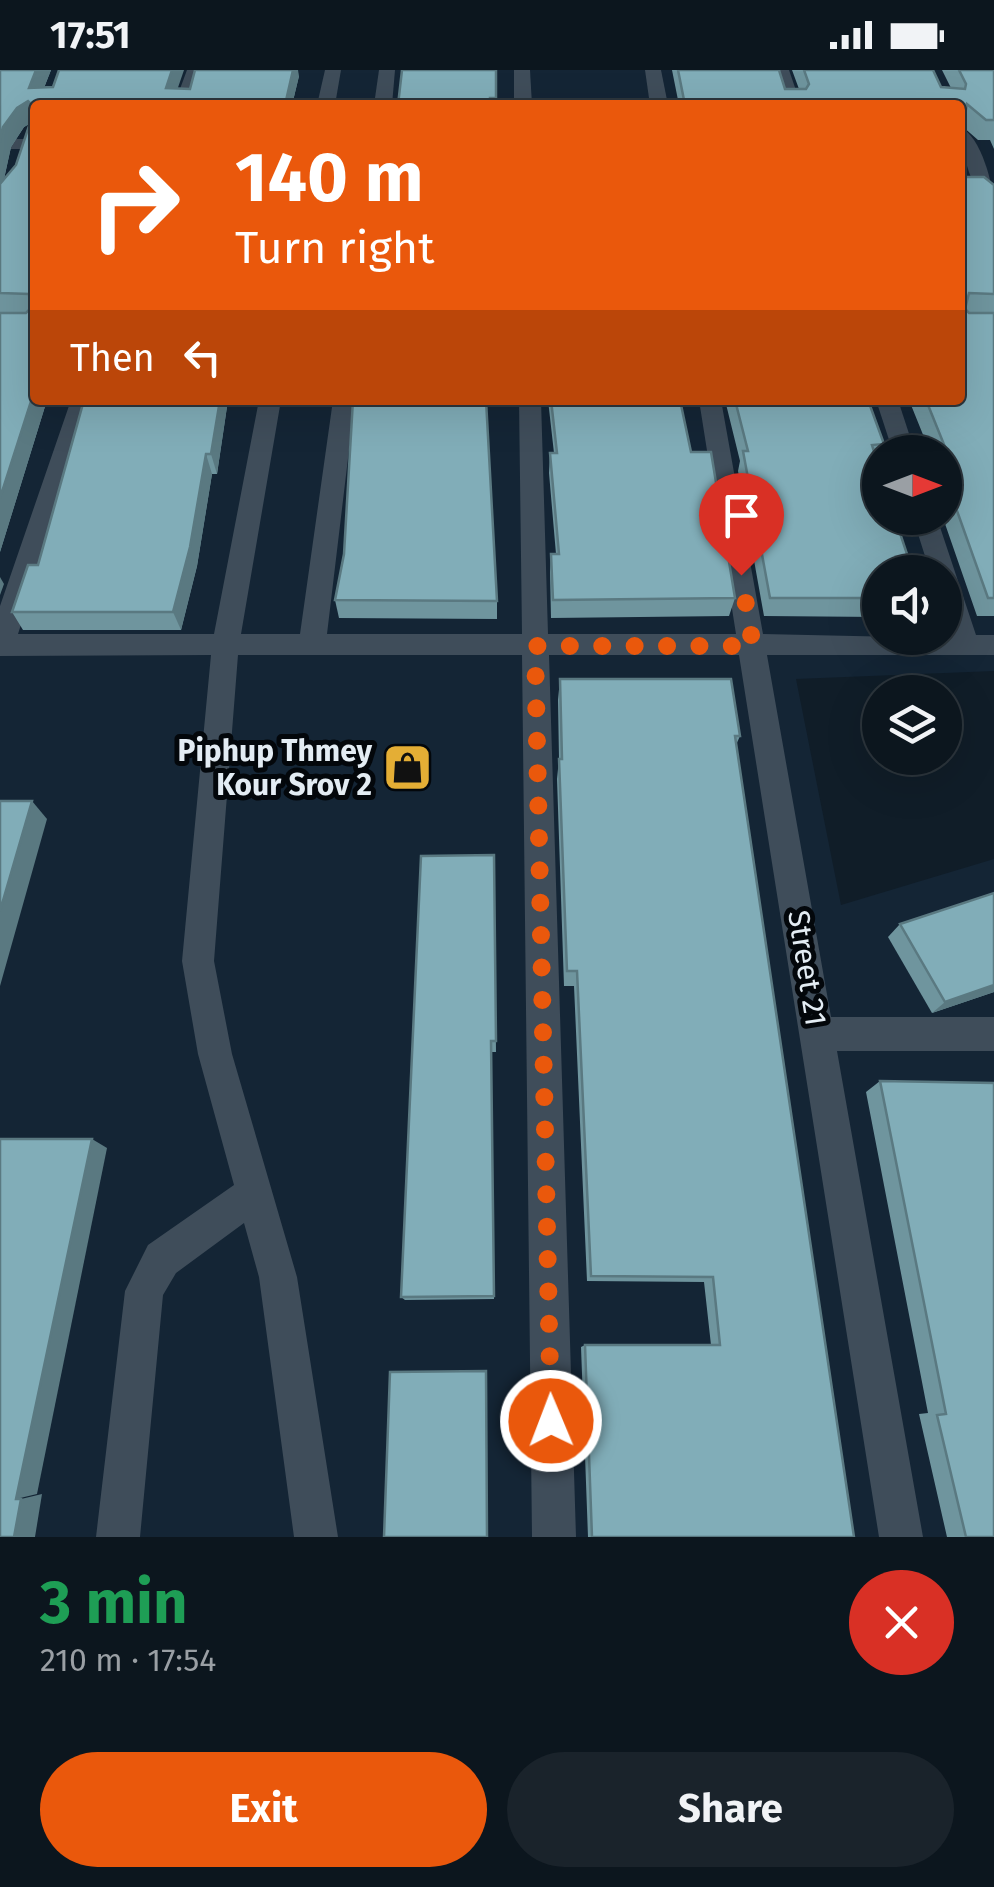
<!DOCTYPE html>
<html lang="en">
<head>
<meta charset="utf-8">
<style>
	body { margin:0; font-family:"Fira Sans",sans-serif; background:#1a232b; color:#f1f3f6; height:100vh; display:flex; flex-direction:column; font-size:38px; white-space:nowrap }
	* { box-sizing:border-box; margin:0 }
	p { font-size:32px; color:#9a9fa4 }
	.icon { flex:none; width:55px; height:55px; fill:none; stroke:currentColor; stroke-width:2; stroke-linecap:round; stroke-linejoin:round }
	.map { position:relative; height:1467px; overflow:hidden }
	.sheet { display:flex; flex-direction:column; background:#0c161e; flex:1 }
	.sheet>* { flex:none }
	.top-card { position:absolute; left:30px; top:30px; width:935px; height:305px; border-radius:10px; box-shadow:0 10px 40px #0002,0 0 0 2px #2c353c; background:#ea580c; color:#fff; overflow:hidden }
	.needle { width:65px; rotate:90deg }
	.controls { position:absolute; left:862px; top:365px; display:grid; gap:20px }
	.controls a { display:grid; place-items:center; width:100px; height:100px; border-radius:50%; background:#0c161e; box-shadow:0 10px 40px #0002,0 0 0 2px #2c353c; font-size:50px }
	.pin { position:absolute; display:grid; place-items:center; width:85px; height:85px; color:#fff; margin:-102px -42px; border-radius:50% 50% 50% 0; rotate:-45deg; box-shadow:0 0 10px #0007 }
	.pin .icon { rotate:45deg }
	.me { position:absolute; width:110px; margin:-55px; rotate:359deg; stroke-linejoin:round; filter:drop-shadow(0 0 8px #0008) }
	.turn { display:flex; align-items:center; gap:35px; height:210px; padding:0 40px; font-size:45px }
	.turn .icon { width:130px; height:130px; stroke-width:2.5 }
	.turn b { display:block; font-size:70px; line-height:85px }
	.then { display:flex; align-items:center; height:95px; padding:0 40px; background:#0003; gap:20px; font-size:38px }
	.round { display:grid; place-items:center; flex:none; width:105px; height:105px; border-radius:52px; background:#1a232b }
	.overview { display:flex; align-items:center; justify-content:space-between; height:170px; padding:0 40px }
	h1 { font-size:60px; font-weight:700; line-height:75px; color:#1e9e55 }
	.cta { display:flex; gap:20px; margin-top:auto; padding:20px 40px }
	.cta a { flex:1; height:115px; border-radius:60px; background:#ea580c; color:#fff; font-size:40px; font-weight:700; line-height:115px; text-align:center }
	.cta a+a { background:#1a232b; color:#f1f3f6 }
	.status { display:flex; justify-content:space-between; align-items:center; height:70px; padding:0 50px; background:#0c161e; direction:ltr }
	.status svg { height:28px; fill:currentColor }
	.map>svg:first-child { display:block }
</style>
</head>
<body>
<div class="status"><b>17:51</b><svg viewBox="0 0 49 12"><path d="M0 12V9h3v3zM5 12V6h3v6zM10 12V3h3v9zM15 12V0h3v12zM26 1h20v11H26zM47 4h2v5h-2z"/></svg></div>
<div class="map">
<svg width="994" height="1467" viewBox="0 0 994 1467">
	<rect width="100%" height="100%" fill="#101d28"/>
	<path fill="#142535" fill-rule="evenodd" d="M0,0H994V601L796,609L841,835L994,789V1467H0ZM35,35H960V330H35ZM880,382H945V448H880ZM880,502H945V568H880Z"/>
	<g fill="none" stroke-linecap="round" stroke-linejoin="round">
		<g fill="#3f4d5a" fill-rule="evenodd">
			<path d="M187,0H203L192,35H174Z"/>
			<path d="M325,0H341L335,35H317Z"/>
			<path d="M379,0H395L392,35H374Z"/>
			<path d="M514,0H530L532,35H514Z"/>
			<path d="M645,0H661L668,35H650Z"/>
			<path d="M773,0H789L801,35H783Z"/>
			<path d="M960,57C981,66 994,116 994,138C973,130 960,78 960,57Z"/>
			<rect x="0" y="69" width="35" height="10"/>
			<path d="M71,330H93L18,564H214L259,330H281L241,564H300L333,330H355L327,564H522L519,330H541L548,564H736L699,330H721L763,564L945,568L949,564L945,551V502H930L913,448H937L976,565H994V585H767L831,947H994V981H837L923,1467H879L739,585H549L576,1467H532L522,585H238L214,891L232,984L297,1207L338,1467H294L259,1207L244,1153L176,1203L163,1225L140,1467H96L125,1221L148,1175L234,1115L198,984L182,891L211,585L0,586V536Z"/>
			<path d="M876,330H898L915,382H893Z"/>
		</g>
	</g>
	<g fill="#6f959e" fill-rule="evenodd">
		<path d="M0,0H51L44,18L190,19L299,6L292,35H35L47,330L0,482ZM29,54L16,95L4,109L11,77L24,57Z"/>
		<path d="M496,0V35H398Z"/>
		<path d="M672,0H779L785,19H799L792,0H933L941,17L951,18L942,0H994V79L990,70H978L962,56L960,62V35H679Z"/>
		<path d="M963,107L994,115V546H977L943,448H945V382H930L909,330H960Z"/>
		<path d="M84,330H228L217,404H212L197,496L181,560H23L12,542L38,495Z"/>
		<path d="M548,330H680L691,382L735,528L729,546L551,548L550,502L551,484H556L549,403L550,383H554Z"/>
		<path d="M725,330H868L884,374L877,392L880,547L764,546L738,401L740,391Z"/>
		<path d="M335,530L497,531V549L339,548Z"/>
		<path d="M560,609L740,666L736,675L854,1467H588L581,1277L585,1275H711L704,1212L587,1211L574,916H564L557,709L559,689L558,630Z"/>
		<path d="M494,785L496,982H491L494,1229L405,1230L401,1227Z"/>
		<path d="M994,823V922L932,943L888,867L900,854Z"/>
		<path d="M880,1011L994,1467H947L919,1344L928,1343L866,1022Z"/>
	</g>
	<g fill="#5a7981">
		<path d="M36,0H51L37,35L29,18Z"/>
		<path d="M172,0H184L172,35L166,18Z"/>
		<path d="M293,0H298L299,6L292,35H285Z"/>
		<path d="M28,31L35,51L24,57L11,77L0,127V72L3,57L17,38Z"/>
		<path d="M35,319V330H47L0,482V428Z"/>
		<path d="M220,330H228L217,404L211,384Z"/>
		<path d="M206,384L212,404L197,496L181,560L173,542Z"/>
		<path d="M0,507L4,514L0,525Z"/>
		<path d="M32,731L47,749L0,916V841Z"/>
		<path d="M994,915V922L932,943L945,932Z"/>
		<path d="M92,1069L107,1078L37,1424L16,1429Z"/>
		<path d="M42,1424L35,1467H14L21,1429Z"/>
	</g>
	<g fill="#81adb8" stroke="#5a7981" stroke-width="2.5">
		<path d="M0,0H36L29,18L53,17L59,0H172L166,18L190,19L195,0H293L285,35H35V319L0,428V243H26L30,239L29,224L0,223V114L16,95L29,56L32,35L28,31L17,38L3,57L0,72Z"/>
		<path d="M402,0H496V28H490V35H398Z"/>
		<path d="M678,0H779L785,19H806L809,14L804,0H933L941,17L965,19L966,14L959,0H994V50H986L967,34L964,50H960V35H680V30H684Z"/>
		<path d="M960,101L963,107H984L994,115V224L969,223L965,239L969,243H994V528H988L945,407V382H936L934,377H945L926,330H960Z"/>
		<path d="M84,330H220L211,384H206L190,477L173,542H12L28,495H38Z"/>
		<path d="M353,330H486L497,531L335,530L344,484Z"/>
		<path d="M551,330H680L691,382H711L735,528L553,530L551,484H559L550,383H557Z"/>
		<path d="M735,330H868L884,374L872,375L880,401V448H895L913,502H880V528H770L743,381H748Z"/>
		<path d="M560,609H731L740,666H735L854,1467H592L585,1275H720L713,1207L591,1206L577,901H567L559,689H562Z"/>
		<path d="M0,731H32L0,841Z"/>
		<path d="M494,785L496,971H491L494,1226L401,1227L421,786Z"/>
		<path d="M994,823V915L945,932L900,854Z"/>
		<path d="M880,1011L994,1013V1467H966L937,1345L946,1344Z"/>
		<path d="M0,1069H92L16,1429H21L14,1467H0Z"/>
		<path d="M486,1301L487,1467H384L390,1302Z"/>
	</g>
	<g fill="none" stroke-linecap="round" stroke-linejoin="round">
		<path stroke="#ea580c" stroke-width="18" stroke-dasharray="0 32.4" d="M551,1351L535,576H753L741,505"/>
	</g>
	<defs>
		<symbol id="shop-square" viewBox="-11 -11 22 22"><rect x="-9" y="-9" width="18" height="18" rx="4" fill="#e4ae35" stroke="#03070b"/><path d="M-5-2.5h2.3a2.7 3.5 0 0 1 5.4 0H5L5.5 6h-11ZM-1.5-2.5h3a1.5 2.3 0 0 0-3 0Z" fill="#111"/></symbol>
	</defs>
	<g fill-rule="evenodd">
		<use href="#shop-square" x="380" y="670" width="55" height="55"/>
	</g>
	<g text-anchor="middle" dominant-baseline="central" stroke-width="10" stroke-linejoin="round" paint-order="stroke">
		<g font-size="30" font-weight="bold" fill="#e3ecf3" stroke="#03070b" text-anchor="end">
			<text x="372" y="681">Piphup Thmey<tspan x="372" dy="34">Kour Srov 2</tspan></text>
		</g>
		<g font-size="30" fill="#e3ecf3" stroke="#03070b">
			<text transform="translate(807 898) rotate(81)">Street 21</text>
		</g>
	</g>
</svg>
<div class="controls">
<a><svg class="needle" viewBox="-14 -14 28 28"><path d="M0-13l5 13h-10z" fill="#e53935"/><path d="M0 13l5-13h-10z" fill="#9a9fa4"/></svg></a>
<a><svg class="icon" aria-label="sound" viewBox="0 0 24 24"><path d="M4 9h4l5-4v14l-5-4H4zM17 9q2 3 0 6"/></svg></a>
<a><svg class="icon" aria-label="layers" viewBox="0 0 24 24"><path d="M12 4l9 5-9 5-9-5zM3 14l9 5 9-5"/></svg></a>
</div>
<div class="pin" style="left:741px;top:505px;background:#d93025"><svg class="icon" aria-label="arrive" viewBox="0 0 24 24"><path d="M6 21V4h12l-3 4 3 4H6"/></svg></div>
<svg class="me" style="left:551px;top:1351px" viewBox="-20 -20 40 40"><circle r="17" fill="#ea580c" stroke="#fff" stroke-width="3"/><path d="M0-11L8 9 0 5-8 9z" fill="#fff"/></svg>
<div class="top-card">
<div class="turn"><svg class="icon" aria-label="right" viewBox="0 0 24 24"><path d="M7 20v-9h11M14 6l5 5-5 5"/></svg><div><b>140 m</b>Turn right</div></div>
<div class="then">Then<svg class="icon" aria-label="left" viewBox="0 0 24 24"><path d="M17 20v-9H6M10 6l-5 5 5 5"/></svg></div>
</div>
</div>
<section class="sheet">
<div class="overview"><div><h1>3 min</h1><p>210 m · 17:54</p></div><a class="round" style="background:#d93025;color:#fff"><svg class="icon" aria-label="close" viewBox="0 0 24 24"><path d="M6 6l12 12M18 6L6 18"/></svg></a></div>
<div class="cta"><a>Exit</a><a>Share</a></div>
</section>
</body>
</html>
